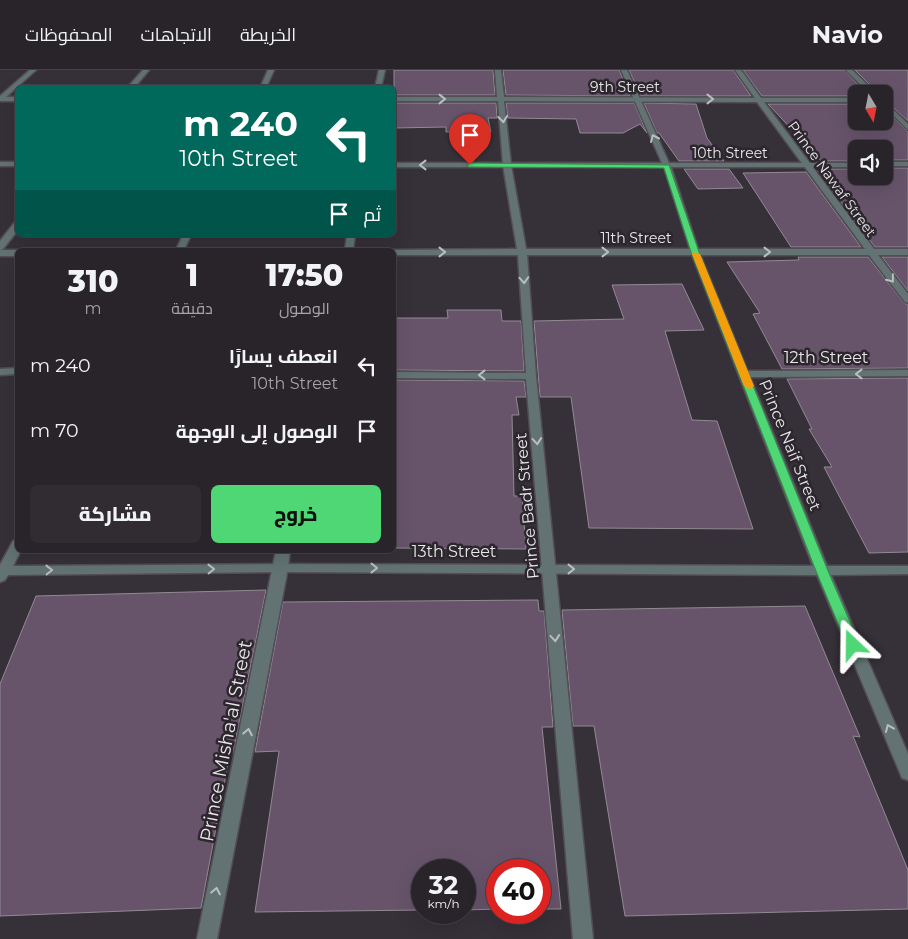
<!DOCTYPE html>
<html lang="ar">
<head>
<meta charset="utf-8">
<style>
	body { margin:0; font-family:Montserrat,Cairo,sans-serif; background:#302c32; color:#f1f3f6; direction:rtl; height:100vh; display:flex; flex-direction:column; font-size:19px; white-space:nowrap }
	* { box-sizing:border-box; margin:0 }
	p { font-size:16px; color:#a5a4a8 }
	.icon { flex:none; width:28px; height:28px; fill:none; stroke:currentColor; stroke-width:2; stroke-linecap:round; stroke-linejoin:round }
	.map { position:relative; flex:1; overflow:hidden; direction:ltr }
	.details { position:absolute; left:15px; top:178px; width:381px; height:305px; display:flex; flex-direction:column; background:#28242a; border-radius:8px; box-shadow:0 5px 20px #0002,0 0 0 1px #444147; direction:rtl }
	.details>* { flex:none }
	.top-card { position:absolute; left:15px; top:15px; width:381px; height:152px; border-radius:8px; box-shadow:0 5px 20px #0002,0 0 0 1px #444147; direction:rtl; background:#00695c; color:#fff; overflow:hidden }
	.needle { width:32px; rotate:170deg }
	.tools { position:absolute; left:848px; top:15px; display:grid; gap:10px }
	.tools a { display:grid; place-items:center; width:45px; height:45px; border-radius:8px; background:#28242a; box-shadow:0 5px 20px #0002,0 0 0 1px #444147; font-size:25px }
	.speed { position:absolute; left:411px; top:789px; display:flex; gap:10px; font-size:25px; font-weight:700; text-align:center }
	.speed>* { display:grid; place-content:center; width:65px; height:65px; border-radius:50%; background:#28242a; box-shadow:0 5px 20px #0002,0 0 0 1px #444147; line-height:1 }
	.speed small { font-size:12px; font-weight:400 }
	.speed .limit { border:8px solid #d22; background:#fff; color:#111 }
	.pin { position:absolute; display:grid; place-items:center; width:42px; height:42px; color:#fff; margin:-51px -21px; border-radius:50% 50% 50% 0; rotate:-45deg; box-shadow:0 0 5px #0007 }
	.pin .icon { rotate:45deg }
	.me { position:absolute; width:55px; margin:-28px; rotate:337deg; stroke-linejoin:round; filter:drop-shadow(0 0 4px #0008) }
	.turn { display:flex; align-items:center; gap:18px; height:105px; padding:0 15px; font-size:22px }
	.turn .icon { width:65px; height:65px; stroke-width:2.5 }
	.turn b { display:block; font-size:35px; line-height:42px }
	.then { display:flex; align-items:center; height:48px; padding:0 15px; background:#0003; gap:10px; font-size:19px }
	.eta { display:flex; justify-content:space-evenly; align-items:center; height:85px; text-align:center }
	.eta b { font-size:30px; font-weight:800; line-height:35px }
	.button { display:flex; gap:10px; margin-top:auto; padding:10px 15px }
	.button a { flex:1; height:58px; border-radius:8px; background:#4fd675; color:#111; font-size:20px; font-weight:800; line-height:58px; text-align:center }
	.button a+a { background:#302c32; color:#f1f3f6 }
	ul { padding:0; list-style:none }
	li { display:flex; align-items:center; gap:15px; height:65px; padding:0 15px }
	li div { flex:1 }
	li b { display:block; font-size:19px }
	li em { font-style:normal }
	header { display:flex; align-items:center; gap:30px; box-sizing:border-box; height:70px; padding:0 25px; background:#28242a; border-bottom:1px solid #444147 }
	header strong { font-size:24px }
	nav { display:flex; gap:28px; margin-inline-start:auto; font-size:18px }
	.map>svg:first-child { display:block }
</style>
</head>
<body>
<header>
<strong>Navio</strong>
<nav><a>الخريطة</a><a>الاتجاهات</a><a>المحفوظات</a></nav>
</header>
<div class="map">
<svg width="908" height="869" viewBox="0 0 908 869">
	<rect width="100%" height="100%" fill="#363038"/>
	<g fill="#67546b" stroke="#928a93">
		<path d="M394,0H493L495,25H394Z"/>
		<path d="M503,0H619L630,26L506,25Z"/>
		<path d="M629,0H733L751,26H641Z"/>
		<path d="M743,0H844L867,24H856V26H762Z"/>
		<path d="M855,0H908V51L884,29V24H879Z"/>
		<path d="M394,33H496L497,48H488L491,62H446V57L394,58Z"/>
		<path d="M506,33H634L647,63L640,54L623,63H580L576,49L508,48Z"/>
		<path d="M644,33L696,34L707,68L724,91H679L659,63H657Z"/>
		<path d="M768,34H856V51H884V38L908,62V90H884V79H856V91H821Z"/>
		<path d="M884,98H908V177H875L818,102L830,101L828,99H856V106H884Z"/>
		<path d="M684,99H729L743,118L698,119Z"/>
		<path d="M806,102L861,177H791L743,103Z"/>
		<path d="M798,187H868L904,233L908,235V298L782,299L753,244L760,243L727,192L799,190Z"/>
		<path d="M882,187H908V221Z"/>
		<path d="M682,214L704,260L665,261L692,350L717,351L753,459L589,458L571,327H540L534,251L624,249L612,215Z"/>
		<path d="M447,240H501L502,251H521L524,301L394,300V248H448Z"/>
		<path d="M908,308V482L869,483L824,397H832L809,359H812L787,309Z"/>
		<path d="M394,310L524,311L526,327H516L519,345H512L514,426H522L526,479L394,478Z"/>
		<path d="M266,520L233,683H230L201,838L0,846V614L36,526Z"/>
		<path d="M538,530L539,541H544L553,657H542L561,839H540V800H498V839L465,840V800H422V840L255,842L279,681L255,682L283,532Z"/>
		<path d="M805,536L860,667L853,666L908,800V839L625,846L594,656H573L562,540Z"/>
	</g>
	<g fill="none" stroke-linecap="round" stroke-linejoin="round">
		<defs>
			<g id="minor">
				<path d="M30,0H36L6,27H18V31H0V26Z"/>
				<path d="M143,0H149L134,18H127Z"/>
				<path d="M379,0H385L381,18H375Z"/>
				<path d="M495,0H501L504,27L755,28L735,0H741L761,28H856V32H764L874,179H908V185H878L908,224V233L905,232L869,185H527L536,306L593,869H573L526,309L394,308V302L526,303L518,185H394V180H392L517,179L503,95L498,31H394V27H497ZM504,31L757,32L865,179H526L511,95Z"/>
				<path d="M846,0H852L877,24H870Z"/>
				<path d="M884,31L908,54V60L884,36Z"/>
				<path d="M15,152H18V160L3,179L0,180V171Z"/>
				<path d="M347,165H355L353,180H345Z"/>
				<rect x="0" y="180" width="18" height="6"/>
				<path d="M18,298V304L0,305V299Z"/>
				<path d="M908,300V306L744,307L739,304L744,301Z"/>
				<path d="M276,480H290L288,498L217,869H197Z"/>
			</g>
			<g id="tertiary">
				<path d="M268,0H274L266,18H260Z"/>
				<path d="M621,0H627L669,93H856V97H671L699,182L827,496H908V504L831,505L908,684V710L902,708L900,703L817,505L281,502L8,505L5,510L0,512V495L13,471L18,470V480H21L13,496L281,494L813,496L691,182L664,97H394V93H662Z"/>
				<rect x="0" y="92" width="18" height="4"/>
				<rect x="884" y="92" width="24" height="4"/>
				<path d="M183,165H191L184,180H176Z"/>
			</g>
		</defs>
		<use href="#minor" stroke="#534d55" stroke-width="3"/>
		<use href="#tertiary" stroke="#534d55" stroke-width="3"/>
		<use href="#minor" fill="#637373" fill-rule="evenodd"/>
		<use href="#tertiary" fill="#637373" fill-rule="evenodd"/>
	</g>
	<defs><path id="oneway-chevron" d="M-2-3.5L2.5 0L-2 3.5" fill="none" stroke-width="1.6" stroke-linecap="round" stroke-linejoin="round" transform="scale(1.25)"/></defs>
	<g stroke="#bbbec1">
		<use href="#oneway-chevron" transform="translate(442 29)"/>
		<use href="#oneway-chevron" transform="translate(710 29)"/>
		<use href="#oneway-chevron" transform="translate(503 49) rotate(84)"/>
		<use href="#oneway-chevron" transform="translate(654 68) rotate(-114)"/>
		<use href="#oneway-chevron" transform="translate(423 95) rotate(-180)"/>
		<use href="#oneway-chevron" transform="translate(442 182)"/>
		<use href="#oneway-chevron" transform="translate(605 182)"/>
		<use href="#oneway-chevron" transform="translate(767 182)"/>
		<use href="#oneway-chevron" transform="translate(891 209) rotate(52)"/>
		<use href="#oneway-chevron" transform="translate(524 210) rotate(86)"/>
		<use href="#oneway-chevron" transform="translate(859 304) rotate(180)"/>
		<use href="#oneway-chevron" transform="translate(482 305) rotate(-180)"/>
		<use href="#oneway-chevron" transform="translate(537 371) rotate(85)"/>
		<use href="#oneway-chevron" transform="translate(374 498)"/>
		<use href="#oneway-chevron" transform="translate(211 499) rotate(-1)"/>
		<use href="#oneway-chevron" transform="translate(571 499)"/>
		<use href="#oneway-chevron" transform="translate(49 500) rotate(-1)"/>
		<use href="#oneway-chevron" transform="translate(555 568) rotate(85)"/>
		<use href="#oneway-chevron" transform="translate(889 658) rotate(-113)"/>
		<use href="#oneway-chevron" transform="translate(248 662) rotate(-79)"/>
		<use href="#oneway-chevron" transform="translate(216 821) rotate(-79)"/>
	</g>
	<path fill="#4fd675" stroke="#338b4c" d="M470,93L669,95L699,182L828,501L860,575L858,578H849L847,575L816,501L691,182L664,98L468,97V94Z"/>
	<path fill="#f59e0b" d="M693,182L700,184L754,316L752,318L749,319L744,316L692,184Z"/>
	<g text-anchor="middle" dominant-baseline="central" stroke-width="5" stroke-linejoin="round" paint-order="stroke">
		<g font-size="14" fill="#eae6eb" stroke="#2c262d">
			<text x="625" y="17">9th Street</text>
			<text x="730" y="83">10th Street</text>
			<text transform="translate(832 109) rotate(54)">Prince Nawaf Street</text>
			<text x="636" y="168">11th Street</text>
		</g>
		<g font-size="16" fill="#eae6eb" stroke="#2c262d">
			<text x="826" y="287">12th Street</text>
			<text transform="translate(790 375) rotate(68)">Prince Naif Street</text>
			<text transform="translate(527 436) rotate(-95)">Prince Badr Street</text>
			<text x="454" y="481">13th Street</text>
		</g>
		<g font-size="19" fill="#eae6eb" stroke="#2c262d">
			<text transform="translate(226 671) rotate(-79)">Prince Misha'al Street</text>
		</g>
	</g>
</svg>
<div class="tools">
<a><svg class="needle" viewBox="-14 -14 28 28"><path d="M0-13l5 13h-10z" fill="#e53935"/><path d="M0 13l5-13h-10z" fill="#a5a4a8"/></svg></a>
<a><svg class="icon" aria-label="sound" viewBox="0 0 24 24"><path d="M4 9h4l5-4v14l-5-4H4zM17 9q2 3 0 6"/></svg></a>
</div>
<div class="speed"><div>32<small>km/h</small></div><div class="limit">40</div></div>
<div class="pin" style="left:470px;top:95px;background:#d93025"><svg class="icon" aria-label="arrive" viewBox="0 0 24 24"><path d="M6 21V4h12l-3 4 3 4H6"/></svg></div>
<svg class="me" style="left:853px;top:575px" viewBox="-20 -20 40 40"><path d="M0-17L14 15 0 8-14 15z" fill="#4fd675" stroke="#fff" stroke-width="4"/></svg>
<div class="top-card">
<div class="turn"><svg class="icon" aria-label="left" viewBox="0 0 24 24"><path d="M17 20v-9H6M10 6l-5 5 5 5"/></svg><div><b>240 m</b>10th Street</div></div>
<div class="then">ثم<svg class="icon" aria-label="arrive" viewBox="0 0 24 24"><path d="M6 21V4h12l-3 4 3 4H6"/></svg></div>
</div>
<section class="details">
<div class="eta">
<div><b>17:50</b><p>الوصول</p></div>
<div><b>1</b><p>دقيقة</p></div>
<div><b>310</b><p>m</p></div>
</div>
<ul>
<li><svg class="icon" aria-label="left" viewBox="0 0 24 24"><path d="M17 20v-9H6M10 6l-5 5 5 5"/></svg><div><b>انعطف يسارًا</b><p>10th Street</p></div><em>240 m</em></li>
<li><svg class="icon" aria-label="arrive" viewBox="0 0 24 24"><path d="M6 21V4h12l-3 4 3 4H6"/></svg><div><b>الوصول إلى الوجهة</b></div><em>70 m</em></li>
</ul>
<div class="button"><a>خروج</a><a>مشاركة</a></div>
</section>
</div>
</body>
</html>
